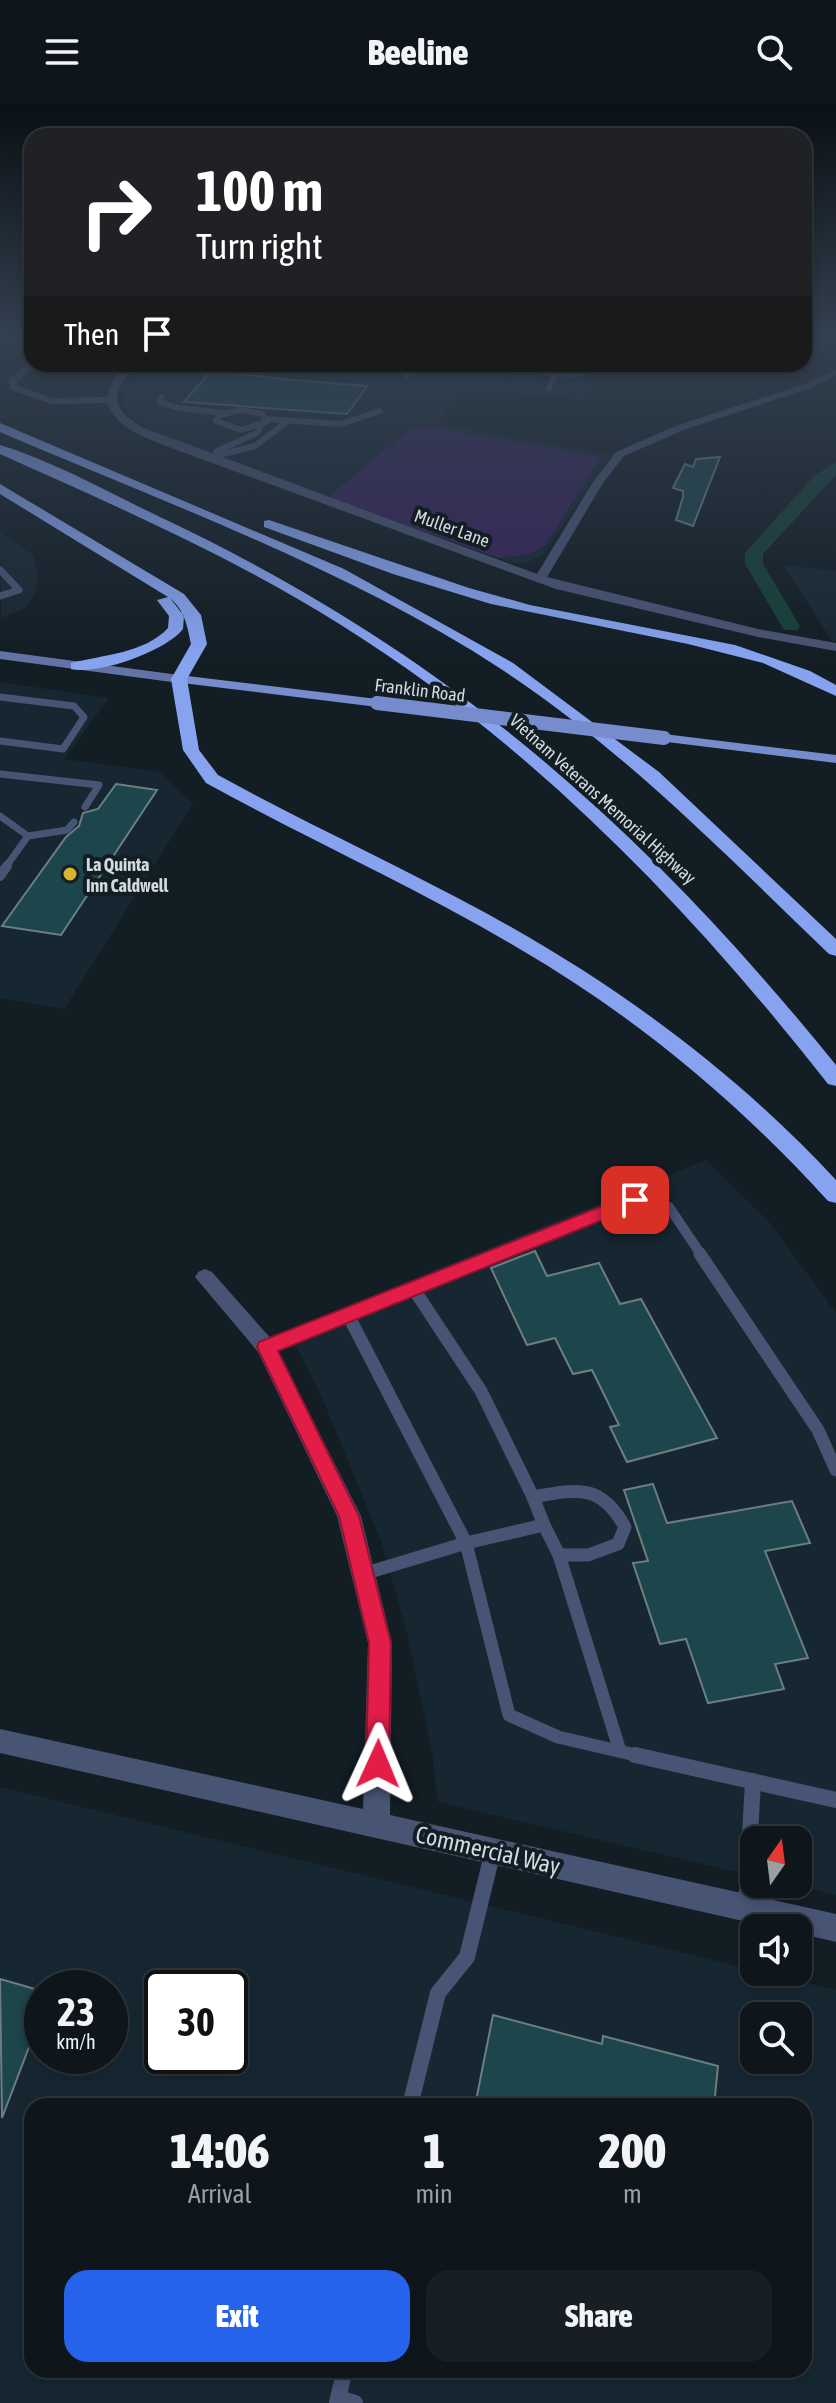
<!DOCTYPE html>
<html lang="en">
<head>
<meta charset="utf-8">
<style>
	body { margin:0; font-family:"Asap Condensed",sans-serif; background:#171f24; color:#f1f3f6; height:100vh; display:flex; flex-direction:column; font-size:30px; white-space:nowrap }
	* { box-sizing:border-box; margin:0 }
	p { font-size:26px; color:#9b9fa3 }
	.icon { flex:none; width:44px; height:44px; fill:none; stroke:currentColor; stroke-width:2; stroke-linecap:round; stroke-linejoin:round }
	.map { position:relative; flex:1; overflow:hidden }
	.drawer { position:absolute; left:24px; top:1994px; width:788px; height:280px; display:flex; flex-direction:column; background:#0e161b; border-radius:24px; box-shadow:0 4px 12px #0003,0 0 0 2px #2e353a }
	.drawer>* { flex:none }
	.banner { position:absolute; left:24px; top:24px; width:788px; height:244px; border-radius:24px; box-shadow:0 4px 12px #0003,0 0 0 2px #2e353a; background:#202124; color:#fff; overflow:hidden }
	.needle { width:52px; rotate:14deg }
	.buttons { position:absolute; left:740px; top:1722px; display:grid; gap:16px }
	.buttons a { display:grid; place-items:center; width:72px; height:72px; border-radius:16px; background:#0e161b; box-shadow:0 4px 12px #0003,0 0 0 2px #2e353a; font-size:40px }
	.speed { position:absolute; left:24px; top:1866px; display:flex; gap:16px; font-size:40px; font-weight:700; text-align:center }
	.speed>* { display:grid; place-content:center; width:104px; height:104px; border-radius:50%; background:#0e161b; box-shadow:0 4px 12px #0003,0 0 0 2px #2e353a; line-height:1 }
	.speed small { font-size:20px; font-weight:400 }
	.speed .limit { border:4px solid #111; border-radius:12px; background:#fff; color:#111 }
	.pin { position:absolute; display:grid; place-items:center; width:68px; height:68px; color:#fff; margin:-34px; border-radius:16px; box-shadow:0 4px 12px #0006 }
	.me { position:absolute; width:88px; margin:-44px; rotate:1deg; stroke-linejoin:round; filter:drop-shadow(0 0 6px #0008) }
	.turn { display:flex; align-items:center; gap:28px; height:168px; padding:0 40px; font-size:36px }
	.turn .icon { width:104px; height:104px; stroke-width:2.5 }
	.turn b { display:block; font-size:56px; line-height:68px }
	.then { display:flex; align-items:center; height:76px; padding:0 40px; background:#0003; gap:16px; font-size:30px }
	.eta { display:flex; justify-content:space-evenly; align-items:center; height:136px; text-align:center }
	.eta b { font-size:48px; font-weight:800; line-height:56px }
	.button { display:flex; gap:16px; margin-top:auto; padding:16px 40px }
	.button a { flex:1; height:92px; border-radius:24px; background:#2563eb; color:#fff; font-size:32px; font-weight:800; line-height:92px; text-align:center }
	.button a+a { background:#171f24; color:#f1f3f6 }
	header { display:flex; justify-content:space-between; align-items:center; height:104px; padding:0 40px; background:#0e161b; font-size:36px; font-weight:800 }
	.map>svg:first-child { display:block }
</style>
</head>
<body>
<header><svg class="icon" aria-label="menu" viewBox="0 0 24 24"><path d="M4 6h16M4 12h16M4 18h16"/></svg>Beeline<svg class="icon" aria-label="search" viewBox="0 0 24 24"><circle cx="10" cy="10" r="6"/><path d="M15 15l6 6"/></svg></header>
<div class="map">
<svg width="836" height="2299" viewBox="0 0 836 2299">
	<rect width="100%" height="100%" fill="#121d24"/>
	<g fill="#162732" fill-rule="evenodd">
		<path d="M142,260H394L598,277L588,296L460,285L439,319L611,351L542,452L526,459H512L154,329L131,313L122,298L123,282Z"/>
		<path d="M0,428L33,451L39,473L34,492L25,504L1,514Z"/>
		<path d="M783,461L836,467V537H832Z"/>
		<path d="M0,578L109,594L64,655L161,668L193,700L64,905L0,894Z"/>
		<path d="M706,1056L770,1119L836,1209V1791L788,1780H798V1736H754V1772L438,1698L432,1648L406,1525L381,1437L320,1289L288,1226Z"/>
		<path d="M0,1683L836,1886V2299H0ZM42,1884H110V1952H42ZM162,1884H230V1952H162ZM754,1912H798V1956H754ZM32,2002H804V2266H32Z"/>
	</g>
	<path fill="#37225a" d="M424,322L601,353L546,440L530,450L498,454L328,393L412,324Z"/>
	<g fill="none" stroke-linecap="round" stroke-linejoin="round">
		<path fill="#163f39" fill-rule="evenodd" d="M836,358V371L763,450V460L800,522L798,526H784L745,460V449L814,372Z"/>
	</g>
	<g fill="#1c454c" stroke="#6d7e81" stroke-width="2">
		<path d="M211,267L282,275L367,282L347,310L184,298Z"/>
		<path d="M720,353L693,422L676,416L683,393V387L673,384L685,360L693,363L696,355Z"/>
		<path d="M116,680L157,686L61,831L2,822L66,733L79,722L83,709L98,705Z"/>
		<path d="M535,1147L547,1172L599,1159L620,1200L641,1195L717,1334L627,1358L610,1323L619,1321L592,1266L573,1270L555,1234L527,1241L491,1164Z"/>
		<path d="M653,1380L667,1419L792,1397L810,1439L765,1447L808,1554L775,1560L784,1585L708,1599L686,1535L660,1540L633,1459L648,1457L624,1386Z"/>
		<path d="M0,1875L42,1887V1909L2,2014Z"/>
		<path d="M493,1911L602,1940L603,1932L718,1962L714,2002H475Z"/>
	</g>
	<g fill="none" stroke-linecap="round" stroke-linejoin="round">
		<g stroke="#485473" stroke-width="6">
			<path d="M406,273L415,260"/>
			<path d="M549,284L556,269"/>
			<path d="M161,293L160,298L178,304L225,309"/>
			<path d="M241,306L262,310L267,318L241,326L216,317L220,311Z"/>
			<path d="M268,315L340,320L380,307"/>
			<path d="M260,323L257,329L217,347L215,352L255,342L288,317"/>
		</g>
		<g stroke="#485473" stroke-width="7">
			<path d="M0,466L19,486L0,492"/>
			<path d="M0,593L74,602L84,613L63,645L0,637"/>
			<path d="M0,670L99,681L85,703"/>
			<path d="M0,712L28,732L5,764"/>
			<path d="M28,732L67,726L74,718"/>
		</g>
		<g stroke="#485473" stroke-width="10">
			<path d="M0,772L7,762"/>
			<path d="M495,1152L635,1096L669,1103L702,1152"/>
		</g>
		<g stroke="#485473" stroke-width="13">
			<path d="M700,1150L818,1326L836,1366"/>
			<path d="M413,1184L481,1287L533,1393"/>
			<path d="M348,1211L466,1439L544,1421L533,1393C577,1385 601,1379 625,1423L618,1440L588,1451H559L620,1647"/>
			<path d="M266,1243L500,1150"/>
			<path d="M544,1421L559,1451"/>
			<path d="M363,1470L466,1439L509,1611L558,1633L644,1653"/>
		</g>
		<g stroke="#485473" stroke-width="16">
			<path d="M635,1651L836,1696"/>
			<path d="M746,1804L753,1677"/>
			<path d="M410,2002L438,1889L467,1853L493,1747"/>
			<path d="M338,2294L345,2266"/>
			<path d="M337,2299L338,2294L355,2299"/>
		</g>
		<g fill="#485473" fill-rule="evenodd">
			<path d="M816,232H836V237Z"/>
			<path d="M32,256V260H36L16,279L18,282L53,294L107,293L113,276L126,260H136C112,290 107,303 144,324L537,470L593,378L616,348L678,321L805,280L836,266V271L811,284L686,325L624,352L603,379L547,473L758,525L836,539V547L758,533L556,485L166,342C143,332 116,324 107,299L52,300L11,286L8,276Z"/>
			<path d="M441,260L575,268L585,265L587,260H597L592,269L575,274Z"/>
			<path d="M205,1165L212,1168L273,1237L361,1412L392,1539L390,1711L836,1810V1838L798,1829V1824H774L0,1649V1625L363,1705L368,1539L337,1412L258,1248L195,1173L198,1168Z"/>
		</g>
		<path fill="#6274a5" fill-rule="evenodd" d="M0,547L179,571L186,575L179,579L0,555Z"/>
		<g fill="#768ccd" fill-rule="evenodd">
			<path d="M179,571L377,595L384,599L377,603L174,578L172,575Z"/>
			<path d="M664,630L836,651V659L659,637L657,634Z"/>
		</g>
		<g fill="#87a3f0" fill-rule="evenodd">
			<path d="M0,319L344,465L513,559L659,668L836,835V852L829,850C725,750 623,645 501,565C350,466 166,399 0,328Z"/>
			<path d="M0,341C53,357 110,389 160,413C444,547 639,718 836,961V982L828,980C689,803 533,641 341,521C233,453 116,402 0,350Z"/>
			<path d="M0,380L184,490L201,511L207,540L187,575L199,646L218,671C305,719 396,760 484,808C615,879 735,967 836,1076V1099L828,1097C737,997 635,912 518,844C417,784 309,736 206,679L183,646L171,575L191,540C187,521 185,507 170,494L184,512L183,525C166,547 99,571 71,565V559C103,551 145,549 168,524L169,512L157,496L168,493L0,390Z"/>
			<path d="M269,416L469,484L530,501L735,541L810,567L836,581V592L763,559L688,540L491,500L393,470L264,423V417Z"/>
		</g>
		<path stroke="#768ccd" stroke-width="14" d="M377,599L664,634"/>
	</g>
	<linearGradient id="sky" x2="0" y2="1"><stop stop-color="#0a1014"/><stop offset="0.42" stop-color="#334050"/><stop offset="1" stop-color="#334050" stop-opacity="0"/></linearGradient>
	<rect width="836" height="554" fill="url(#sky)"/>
	<path fill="#e11d48" stroke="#92132f" stroke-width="2" d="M635,1089L642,1091V1100L278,1247L359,1412L391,1539L389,1660L386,1668L378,1672L369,1668L366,1660L369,1539L339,1412L257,1243L259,1238Z"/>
	<circle fill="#d6b534" stroke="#121d24" stroke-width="3" cx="70" cy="770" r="8"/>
	<g text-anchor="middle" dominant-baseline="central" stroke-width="8" stroke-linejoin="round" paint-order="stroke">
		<g font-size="18" fill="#d2dadf" stroke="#121d24">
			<text transform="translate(452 424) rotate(20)">Muller Lane</text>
			<text transform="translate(420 586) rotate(7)">Franklin Road</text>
			<text transform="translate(603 695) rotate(42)">Vietnam Veterans Memorial Highway</text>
		</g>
		<g font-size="18" font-weight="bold" fill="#d2dadf" stroke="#121d24" text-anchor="start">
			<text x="86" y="760">La Quinta<tspan x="86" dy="21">Inn Caldwell</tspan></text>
		</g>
		<g font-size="24" fill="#d2dadf" stroke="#121d24">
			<text transform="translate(488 1746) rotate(13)">Commercial Way</text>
		</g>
	</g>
</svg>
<div class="buttons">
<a><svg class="needle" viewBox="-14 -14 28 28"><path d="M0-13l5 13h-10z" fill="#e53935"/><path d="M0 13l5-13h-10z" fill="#9b9fa3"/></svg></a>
<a><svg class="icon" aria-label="sound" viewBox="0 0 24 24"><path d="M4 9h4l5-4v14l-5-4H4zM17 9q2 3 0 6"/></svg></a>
<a><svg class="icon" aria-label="search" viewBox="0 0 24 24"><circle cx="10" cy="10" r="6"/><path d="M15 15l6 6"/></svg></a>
</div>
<div class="speed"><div>23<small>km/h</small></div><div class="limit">30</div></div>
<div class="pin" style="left:635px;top:1096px;background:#d93025"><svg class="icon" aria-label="arrive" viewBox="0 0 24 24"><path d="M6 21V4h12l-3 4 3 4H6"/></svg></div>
<svg class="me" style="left:378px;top:1660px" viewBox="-20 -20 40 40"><path d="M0-17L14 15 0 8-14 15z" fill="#e11d48" stroke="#fff" stroke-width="4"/></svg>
<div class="banner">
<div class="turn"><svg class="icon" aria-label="right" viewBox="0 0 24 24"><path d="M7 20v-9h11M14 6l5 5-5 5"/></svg><div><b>100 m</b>Turn right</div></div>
<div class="then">Then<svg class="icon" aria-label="arrive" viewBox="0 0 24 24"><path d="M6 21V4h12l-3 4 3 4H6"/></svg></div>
</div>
<section class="drawer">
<div class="eta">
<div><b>14:06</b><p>Arrival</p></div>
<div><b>1</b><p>min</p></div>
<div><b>200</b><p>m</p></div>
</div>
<div class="button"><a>Exit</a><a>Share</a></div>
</section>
</div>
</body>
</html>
